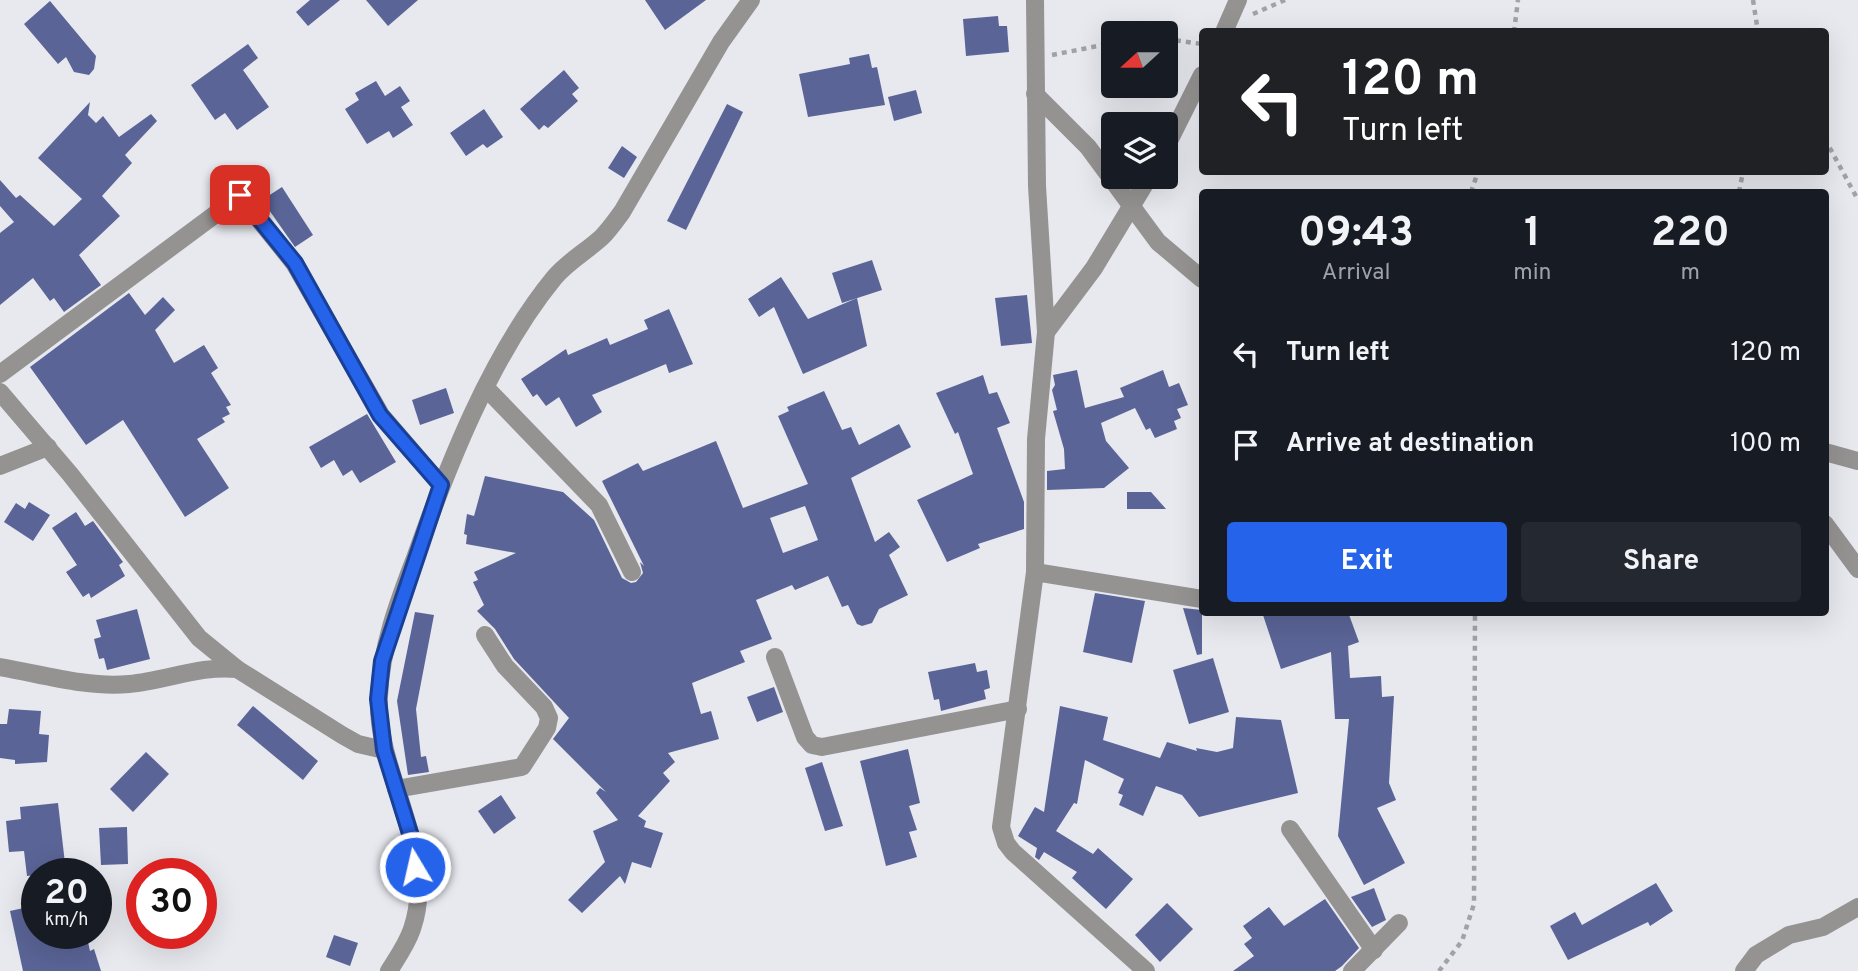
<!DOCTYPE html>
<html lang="en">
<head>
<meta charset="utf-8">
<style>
	body { margin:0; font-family:Overpass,sans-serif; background:#242831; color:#f1f3f6; height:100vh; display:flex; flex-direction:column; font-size:26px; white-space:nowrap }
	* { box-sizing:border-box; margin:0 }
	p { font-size:23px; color:#9ea1a6 }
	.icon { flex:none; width:38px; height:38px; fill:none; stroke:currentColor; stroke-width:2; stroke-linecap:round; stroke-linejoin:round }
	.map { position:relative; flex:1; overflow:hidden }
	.panel { position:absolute; left:1199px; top:189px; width:630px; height:427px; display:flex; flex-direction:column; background:#171b24; border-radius:7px; box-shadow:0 7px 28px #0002 }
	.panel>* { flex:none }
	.guide { position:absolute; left:1199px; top:28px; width:630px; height:147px; border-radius:7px; box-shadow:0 7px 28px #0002; background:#202124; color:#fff; overflow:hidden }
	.needle { width:46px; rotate:249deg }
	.tools { position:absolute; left:1101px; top:21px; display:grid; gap:14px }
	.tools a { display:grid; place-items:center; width:77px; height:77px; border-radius:7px; background:#171b24; box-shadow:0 7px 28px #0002; font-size:35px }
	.speed { position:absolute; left:21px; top:858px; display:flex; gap:14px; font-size:35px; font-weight:700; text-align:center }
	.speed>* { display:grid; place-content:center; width:91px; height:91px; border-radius:50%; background:#171b24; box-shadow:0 7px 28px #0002; line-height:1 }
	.speed small { font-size:18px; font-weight:400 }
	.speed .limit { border:10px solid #d22; background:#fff; color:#111 }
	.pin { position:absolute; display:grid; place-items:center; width:60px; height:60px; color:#fff; margin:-30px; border-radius:14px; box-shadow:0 4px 10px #0006 }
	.me { position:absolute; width:77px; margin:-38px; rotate:351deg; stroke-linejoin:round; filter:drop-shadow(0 0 5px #0008) }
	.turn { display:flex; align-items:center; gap:24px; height:147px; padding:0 28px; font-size:32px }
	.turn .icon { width:91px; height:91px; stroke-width:2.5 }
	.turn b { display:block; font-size:49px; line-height:60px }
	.eta { display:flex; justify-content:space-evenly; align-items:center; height:119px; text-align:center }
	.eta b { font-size:42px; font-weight:700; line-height:49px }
	.button { display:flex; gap:14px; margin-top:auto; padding:14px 28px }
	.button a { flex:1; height:80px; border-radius:7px; background:#2563eb; color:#fff; font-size:28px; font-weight:700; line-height:80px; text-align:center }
	.button a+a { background:#242831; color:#f1f3f6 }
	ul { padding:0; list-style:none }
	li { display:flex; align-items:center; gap:21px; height:91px; padding:0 28px }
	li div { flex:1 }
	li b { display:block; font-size:26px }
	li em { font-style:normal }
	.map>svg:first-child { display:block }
</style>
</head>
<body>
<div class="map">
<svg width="1858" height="971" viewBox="0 0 1858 971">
	<rect width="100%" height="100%" fill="#e7e9ef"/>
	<g fill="#5a6496" fill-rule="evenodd">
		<path d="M310,0H340L308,26L296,12Z"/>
		<path d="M366,0H418L388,26Z"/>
		<path d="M645,0H706L665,30Z"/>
		<path d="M50,1L96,56L94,69L89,75L74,72L66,57L58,64L24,24Z"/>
		<path d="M998,16L999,26H1007L1009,52L966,56L963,19Z"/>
		<path d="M248,44L258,58L243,70L269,107L237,130L225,113L215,120L191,85Z"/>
		<path d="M869,54L872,68L877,67L885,105L808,117L799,74L850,64L849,58Z"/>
		<path d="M564,70L579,88L572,94L578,101L548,128L544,125L539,130L520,109Z"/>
		<path d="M376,81L385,96L400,86L410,101L401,107L413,125L393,138L389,131L367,144L345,109L359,100L355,93Z"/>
		<path d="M916,90L922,113L894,121L888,97Z"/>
		<path d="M90,102L88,115L96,123L103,116L119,137L151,114L157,121L125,155L132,163L102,196L120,216L79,255L101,285L64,312L54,298L50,301L33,278L0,305V233L14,222L0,206V180L16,198L20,195L54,226L82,199L38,158Z"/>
		<path d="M727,104L743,112L686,230L667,221Z"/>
		<path d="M484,109L503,137L487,148L483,144L466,156L450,133Z"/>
		<path d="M622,146L637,157L624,178L608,168Z"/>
		<path d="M282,187L313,235L295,247L262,200Z"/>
		<path d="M872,260L882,290L842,303L832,273Z"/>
		<path d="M781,277L808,319L857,298L867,346L803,374L774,307L759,317L748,299Z"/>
		<path d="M129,293L145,315L163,297L175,310L155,330L174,363L204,345L218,368L211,373L231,405L226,407L230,414L222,418L225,422L197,439L229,488L185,517L123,420L86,445L30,367Z"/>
		<path d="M1027,295L1032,343L1001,346L995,298Z"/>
		<path d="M669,309L693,364L669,373L666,364L592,395L602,412L576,427L559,397L546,406L537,394L533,397L521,379L566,349L568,355L607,338L610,345L648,329L644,320Z"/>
		<path d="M1077,370L1085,408L1124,397L1120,388L1163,370L1169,387L1179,383L1188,405L1177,409L1181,418L1174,421L1177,429L1155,438L1150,428L1146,430L1135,408L1101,423L1106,441L1129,468L1104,488L1047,490V471L1065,469L1064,449L1053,411L1057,410L1052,390L1055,385L1053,375Z"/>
		<path d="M983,375L989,394L997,392L1010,423L997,428L1024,502V529L978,544L980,548L947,562L917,500L973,474L958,432L955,434L936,393Z"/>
		<path d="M446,388L454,413L420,425L412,400Z"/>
		<path d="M824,391L842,430L851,427L859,445L899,424L911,447L851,478L875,542L889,532L900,547L889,555L908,595L879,609L872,623L862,626L857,624L848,605L842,607L828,576L795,590L792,585L756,600L772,639L740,651L745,662L692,683L701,714L711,711L719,739L668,753L675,762L663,773L670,781L638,816L646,821L644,827L663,833L651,868L632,862L625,884L620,876L582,913L568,900L605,862L593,831L618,820L596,793L600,788L606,792L553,739L569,718L514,659L495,629L477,611L484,605L473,582L478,580L474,572L516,553L466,544L467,535L464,534L467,514L474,516L485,476L563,492L594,520L622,578L631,583L636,582L643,573L640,562L644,566L602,481L638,463L643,471L716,441L743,508L808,484L778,416L789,411L787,407ZM805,506L818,540L783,553L770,518Z"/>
		<path d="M367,414L396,462L360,483L352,470L343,476L334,460L321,468L309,447Z"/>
		<path d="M1127,492H1151L1166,509H1127Z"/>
		<path d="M29,502L50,515L33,541L4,522L16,503L25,509Z"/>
		<path d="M76,512L85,526L93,521L123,562L119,565L125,576L91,598L89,593L83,597L66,572L77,565L52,528Z"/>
		<path d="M1095,593L1145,601L1132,663L1083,652Z"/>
		<path d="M1183,608L1202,610V654L1197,655Z"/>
		<path d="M137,609L150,659L107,670L104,658L99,659L94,639L101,637L96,620Z"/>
		<path d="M415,612L434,615L416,709L421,757L426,756L429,772L408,775L397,701Z"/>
		<path d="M1262,612H1348L1359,642L1348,646L1350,678L1381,676L1382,697L1394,696L1389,783L1396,800L1377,808L1405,863L1364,885L1338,836L1349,719H1335L1331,652L1281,669Z"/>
		<path d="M1213,658L1229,712L1189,724L1173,670Z"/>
		<path d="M975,663L977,672L987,670L990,688L984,690L986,699L941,711L939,699L934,700L928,672Z"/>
		<path d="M774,687L783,712L757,722L747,697Z"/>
		<path d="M253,706L318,761L303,780L237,725Z"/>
		<path d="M1060,706L1108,717L1103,740L1160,758L1167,742L1197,751L1196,748L1217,752L1233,748L1236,717L1281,720L1298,793L1199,817L1182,795L1156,786L1143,816L1119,805L1123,795L1118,793L1124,779L1085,760L1077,804L1074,803L1056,831L1093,854L1098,848L1133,879L1106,909L1072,878L1077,872L1044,852L1039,860L1035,857L1037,848L1018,836L1035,807L1044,812Z"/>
		<path d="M9,709L41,711L39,734L49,735L47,762L15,764V760L0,758V724H7Z"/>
		<path d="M908,749L920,803L909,806L917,830L909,832L917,857L886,866L860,761Z"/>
		<path d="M146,752L169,774L133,812L110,789Z"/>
		<path d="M822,762L843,826L825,831L805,768Z"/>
		<path d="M501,795L516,818L494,834L478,811Z"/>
		<path d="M58,803L66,872L27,876L24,851L9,852L6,821L21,819L20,807Z"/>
		<path d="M127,827L128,864L101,865L99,828Z"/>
		<path d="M1656,883L1673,911L1650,926L1648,922L1568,960L1550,926L1575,912L1582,925Z"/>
		<path d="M1374,888L1386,920L1372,927L1351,897Z"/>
		<path d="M1325,899L1359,948L1342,966L1335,971H1233L1254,956L1244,944L1252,938L1243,926L1269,907L1284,926Z"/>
		<path d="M1167,903L1193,929L1160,962L1135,935Z"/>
		<path d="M37,905V933H86L90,951L94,949L101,971H23L10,911Z"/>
		<path d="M334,935L358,943L350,966L326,957Z"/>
	</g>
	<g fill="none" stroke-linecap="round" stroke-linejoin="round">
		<g stroke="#a0a2a6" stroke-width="4.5" stroke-dasharray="5 5" stroke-linecap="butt">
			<path d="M1753,0L1758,32"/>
			<path d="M1253,14L1285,0"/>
			<path d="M1514,32L1518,0"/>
			<path d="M1166,39L1202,44"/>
			<path d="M1052,55L1113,43"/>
			<path d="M1825,139L1858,200"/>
			<path d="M1471,192L1478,172"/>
			<path d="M1739,192L1743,172"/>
			<path d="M1439,971L1462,941L1474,904L1475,612"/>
		</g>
		<g stroke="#959292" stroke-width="18">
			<path d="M1035,0L1037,186L1046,332L1036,439L1035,572L1001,827L1006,843L1013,852L1146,971"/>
			<path d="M1224,32L1238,0"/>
			<path d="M1035,94L1088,147L1158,242L1202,279"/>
			<path d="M1166,147L1202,75"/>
			<path d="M1046,332L1094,268L1149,177"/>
			<path d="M0,374L240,196L294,263L381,415L441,485"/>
			<path d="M487,389L599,505L632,572"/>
			<path d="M0,392L70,474L199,638L237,669L342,735L358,744L384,750"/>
			<path d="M1825,452L1858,461"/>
			<path d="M0,466L48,447"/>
			<path d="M1825,524L1858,569"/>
			<path d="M1035,572L1202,599"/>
			<path d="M775,657L805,737L812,745L822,747L1018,709"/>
			<path d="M0,667C41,674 87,688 129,684C166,681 200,665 237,669"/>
			<path d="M396,789L522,767L547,728L549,718L544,707L505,666L485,635"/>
			<path d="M1290,829L1374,950"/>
			<path d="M389,971C397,958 407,944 412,929C439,851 375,774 379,696C381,648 398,602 415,558C448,465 491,355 554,278C567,262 587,251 602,237C610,229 616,220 622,212L721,42L751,0"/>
			<path d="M1352,971L1399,923"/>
			<path d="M1744,971L1756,955L1789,935L1823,927L1858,907"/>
		</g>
	</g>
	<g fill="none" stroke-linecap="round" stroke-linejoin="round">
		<defs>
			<path id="route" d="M240,195L295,263L380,415L441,485L382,661L378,699L384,750L413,843L415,867"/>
		</defs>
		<use href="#route" stroke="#184099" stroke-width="18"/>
		<use href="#route" stroke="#2563eb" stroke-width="12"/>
	</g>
</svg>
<div class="tools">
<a><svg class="needle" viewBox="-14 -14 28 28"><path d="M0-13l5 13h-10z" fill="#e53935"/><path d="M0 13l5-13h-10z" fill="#9ea1a6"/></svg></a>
<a><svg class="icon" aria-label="layers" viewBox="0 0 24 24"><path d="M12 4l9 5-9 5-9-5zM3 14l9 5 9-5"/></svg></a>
</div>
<div class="speed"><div>20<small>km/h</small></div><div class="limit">30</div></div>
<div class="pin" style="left:240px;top:195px;background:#d93025"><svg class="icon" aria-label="arrive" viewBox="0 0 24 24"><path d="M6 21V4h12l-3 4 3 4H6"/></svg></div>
<svg class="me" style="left:415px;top:867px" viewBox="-20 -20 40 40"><circle r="17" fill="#2563eb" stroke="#fff" stroke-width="3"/><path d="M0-11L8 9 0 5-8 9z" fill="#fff"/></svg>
<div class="guide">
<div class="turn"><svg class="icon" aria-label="left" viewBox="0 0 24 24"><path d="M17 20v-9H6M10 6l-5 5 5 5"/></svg><div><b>120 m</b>Turn left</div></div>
</div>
<section class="panel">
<div class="eta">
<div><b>09:43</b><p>Arrival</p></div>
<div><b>1</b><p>min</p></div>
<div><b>220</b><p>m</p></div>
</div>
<ul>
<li><svg class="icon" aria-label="left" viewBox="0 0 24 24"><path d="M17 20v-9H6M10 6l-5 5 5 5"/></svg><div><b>Turn left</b></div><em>120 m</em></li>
<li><svg class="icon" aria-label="arrive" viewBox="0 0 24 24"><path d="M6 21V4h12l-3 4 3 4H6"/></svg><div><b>Arrive at destination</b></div><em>100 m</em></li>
</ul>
<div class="button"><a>Exit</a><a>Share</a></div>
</section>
</div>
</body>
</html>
